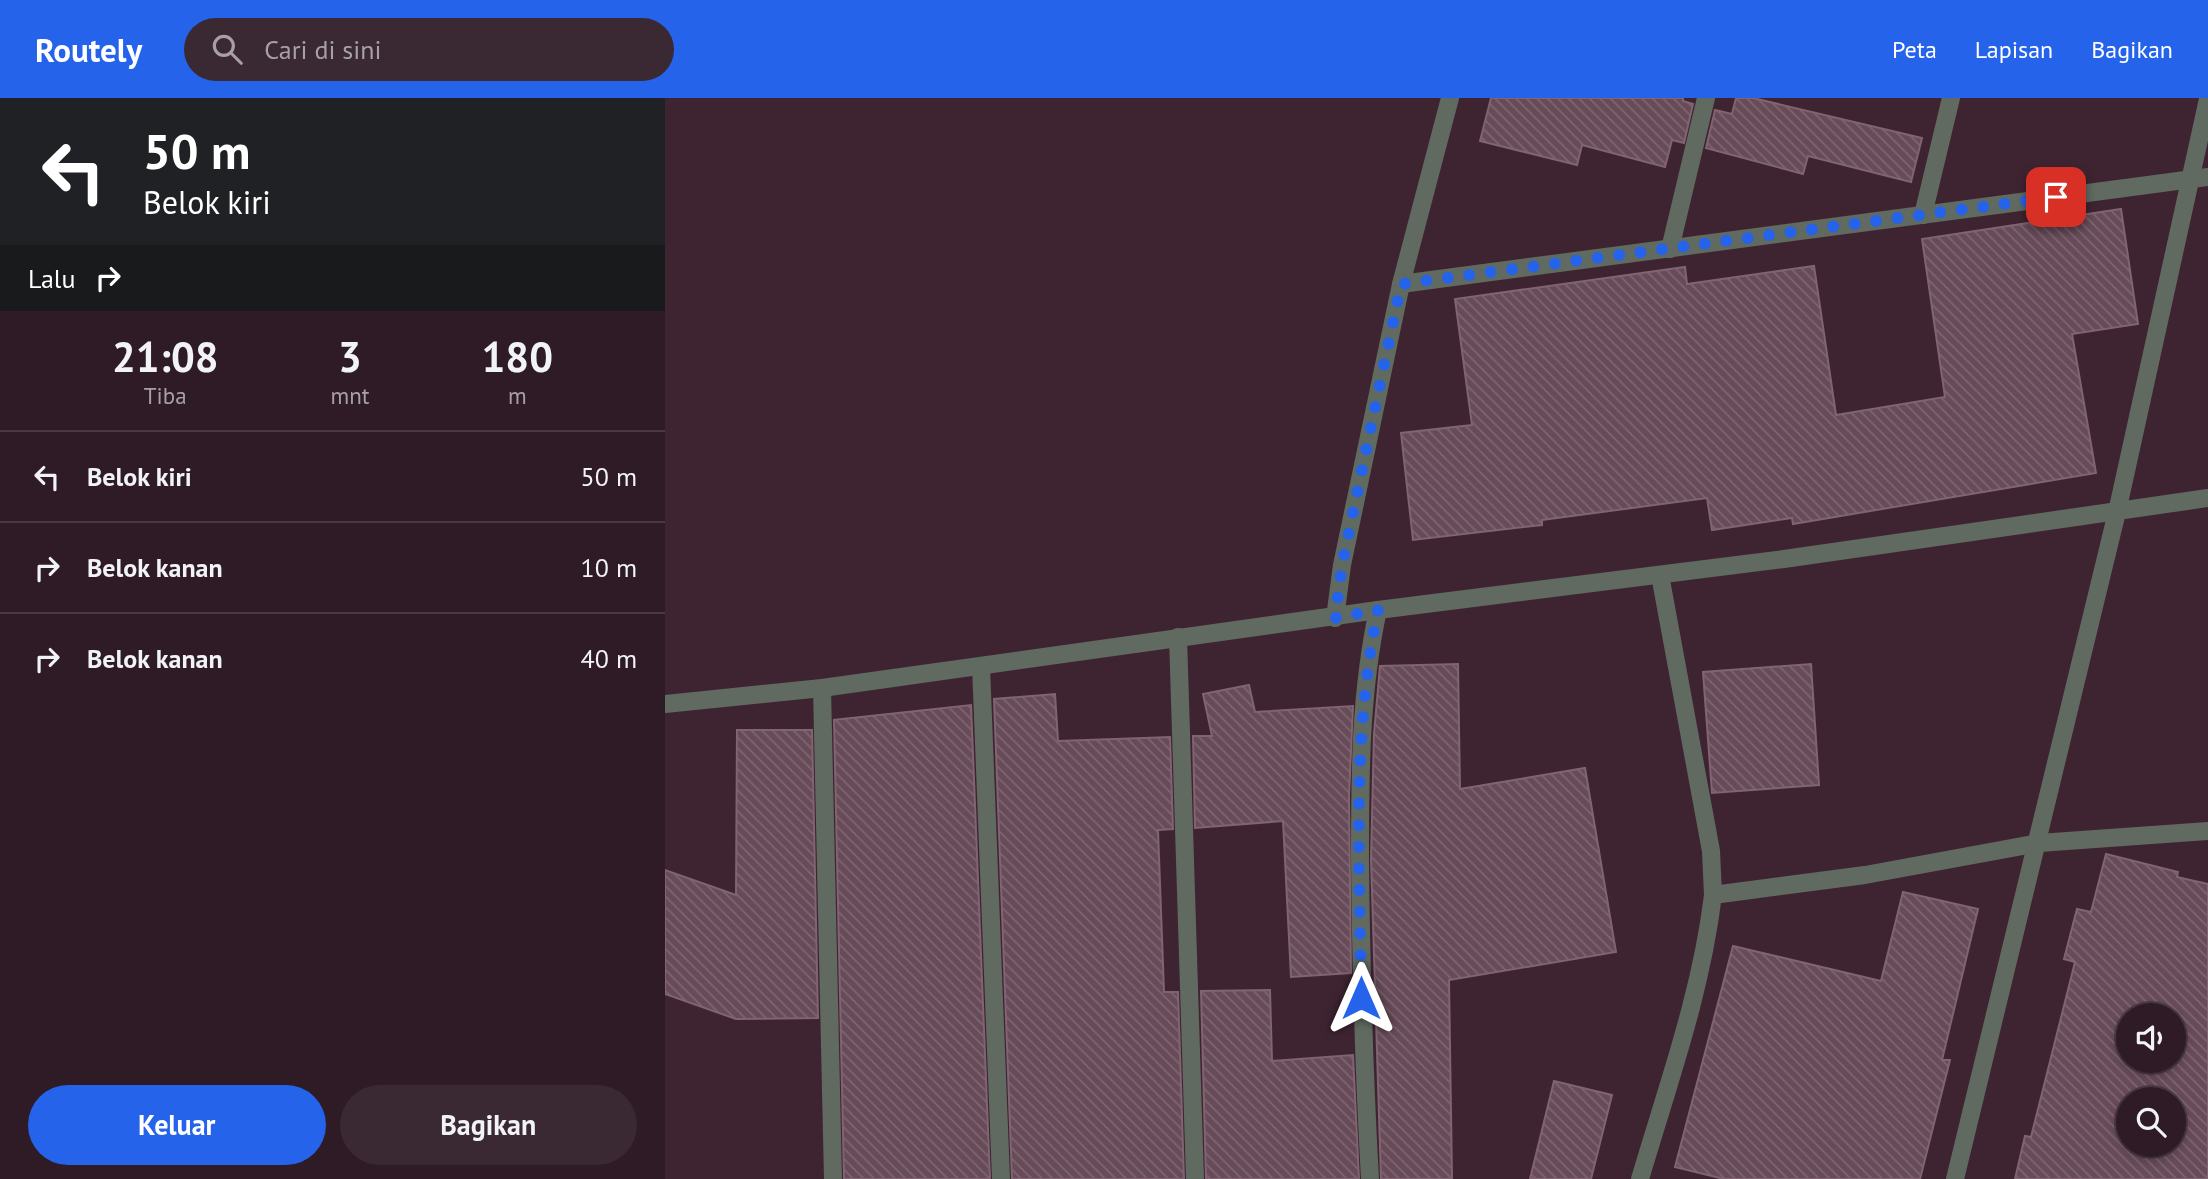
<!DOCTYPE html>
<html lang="id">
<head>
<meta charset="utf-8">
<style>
	body { margin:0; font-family:"PT Sans",sans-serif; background:#3a2832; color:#f1f3f6; height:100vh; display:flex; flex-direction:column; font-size:26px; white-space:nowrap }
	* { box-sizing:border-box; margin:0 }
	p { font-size:23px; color:#a7a1a7 }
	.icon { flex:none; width:38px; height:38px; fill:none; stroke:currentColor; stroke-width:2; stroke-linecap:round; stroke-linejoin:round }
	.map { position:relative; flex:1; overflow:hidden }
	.panel { display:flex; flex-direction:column; background:#2e1b25; width:665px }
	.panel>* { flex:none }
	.top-card { background:#202124; color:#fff; overflow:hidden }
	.buttons { position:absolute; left:1451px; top:905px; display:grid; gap:14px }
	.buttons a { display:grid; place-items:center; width:70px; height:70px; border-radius:50%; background:#2e1b25; box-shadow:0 4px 10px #0003,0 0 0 2px #493942; font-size:35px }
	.pin { position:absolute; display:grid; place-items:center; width:60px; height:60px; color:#fff; margin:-30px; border-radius:14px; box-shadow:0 4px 10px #0006 }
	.me { position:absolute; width:77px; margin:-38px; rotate:0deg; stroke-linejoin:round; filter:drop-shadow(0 0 5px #0008) }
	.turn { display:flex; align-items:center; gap:24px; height:147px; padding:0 28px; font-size:32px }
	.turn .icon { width:91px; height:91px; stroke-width:2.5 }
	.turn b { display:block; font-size:49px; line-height:60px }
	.then { display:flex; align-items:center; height:66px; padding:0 28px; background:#0003; gap:14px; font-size:26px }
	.eta { display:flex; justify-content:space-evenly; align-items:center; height:119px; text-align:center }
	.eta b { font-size:42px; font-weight:700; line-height:49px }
	.primary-button { display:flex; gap:14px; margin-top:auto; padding:14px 28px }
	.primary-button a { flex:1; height:80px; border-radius:42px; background:#2563eb; color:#fff; font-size:28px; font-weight:700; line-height:80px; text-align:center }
	.primary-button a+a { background:#3a2832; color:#f1f3f6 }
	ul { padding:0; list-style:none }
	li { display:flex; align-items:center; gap:21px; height:91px; padding:0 28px; border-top:2px solid #493942 }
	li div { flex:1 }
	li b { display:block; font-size:26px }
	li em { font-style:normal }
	header { display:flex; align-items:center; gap:42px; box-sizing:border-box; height:98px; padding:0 35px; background:#2563eb; color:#fff }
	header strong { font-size:33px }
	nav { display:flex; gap:38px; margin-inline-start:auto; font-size:24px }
	.search { width:490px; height:63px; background:#3a2832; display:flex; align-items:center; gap:18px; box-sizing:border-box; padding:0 24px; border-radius:38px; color:#a7a1a7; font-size:26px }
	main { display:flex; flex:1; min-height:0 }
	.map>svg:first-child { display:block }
</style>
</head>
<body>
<header>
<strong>Routely</strong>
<div class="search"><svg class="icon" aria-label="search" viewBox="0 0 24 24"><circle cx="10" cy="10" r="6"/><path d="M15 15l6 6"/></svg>Cari di sini</div>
<nav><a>Peta</a><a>Lapisan</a><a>Bagikan</a></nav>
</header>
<main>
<section class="panel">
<div class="top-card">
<div class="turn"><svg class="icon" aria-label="left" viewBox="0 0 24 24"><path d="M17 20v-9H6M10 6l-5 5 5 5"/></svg><div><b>50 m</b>Belok kiri</div></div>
<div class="then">Lalu<svg class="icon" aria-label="right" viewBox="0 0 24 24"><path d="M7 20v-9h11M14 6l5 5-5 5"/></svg></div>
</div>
<div class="eta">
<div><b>21:08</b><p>Tiba</p></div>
<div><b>3</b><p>mnt</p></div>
<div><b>180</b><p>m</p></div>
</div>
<ul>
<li><svg class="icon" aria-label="left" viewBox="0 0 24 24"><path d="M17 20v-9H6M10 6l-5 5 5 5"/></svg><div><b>Belok kiri</b></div><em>50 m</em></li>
<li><svg class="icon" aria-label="right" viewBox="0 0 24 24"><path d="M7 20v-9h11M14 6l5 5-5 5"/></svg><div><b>Belok kanan</b></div><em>10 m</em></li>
<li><svg class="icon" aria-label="right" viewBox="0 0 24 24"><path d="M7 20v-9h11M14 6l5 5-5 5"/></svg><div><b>Belok kanan</b></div><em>40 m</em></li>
</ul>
<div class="primary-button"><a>Keluar</a><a>Bagikan</a></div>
</section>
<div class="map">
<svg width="1543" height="1081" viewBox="0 0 1543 1081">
	<defs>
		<pattern id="building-back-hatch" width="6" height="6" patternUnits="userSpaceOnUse" patternTransform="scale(1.75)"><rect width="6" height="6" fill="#674b58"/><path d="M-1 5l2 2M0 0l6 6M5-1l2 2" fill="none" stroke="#7e6570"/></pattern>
	</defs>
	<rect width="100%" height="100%" fill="#3e2431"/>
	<g fill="url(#building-back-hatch)" stroke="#816371" stroke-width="2" fill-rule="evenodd">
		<path d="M826,0H1018V3L1028,6L1019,45L1007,42L1000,69L917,47L912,67L815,43Z"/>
		<path d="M1071,0H1088L1257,40L1246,84L1143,58L1138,76L1041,50L1050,12L1067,16Z"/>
		<path d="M1456,111L1473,226L1407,236L1431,375L1128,426L1127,420L1047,432L1042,400L877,422V427L748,442L736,335L807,327L790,201L1020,169L1022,186L1149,168L1171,317L1280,299L1257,141Z"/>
		<path d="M793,566L795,691L920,670L951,854L784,882L787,1081H716L706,761L709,636L715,568Z"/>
		<path d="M1146,566L1154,687L1047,695L1038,574Z"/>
		<path d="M584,587L590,614L688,608L684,698L686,875L626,879L618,723L530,730L528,638H547L538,596Z"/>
		<path d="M390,596L393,643L505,639L508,731L493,732L499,894H513L519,1081H347L329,601Z"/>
		<path d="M306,607L325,1081H179L169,622Z"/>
		<path d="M72,632H147L153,920L71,921L0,896V772L71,797Z"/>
		<path d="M1441,756L1513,774L1512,779L1543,786V1081H1350L1360,1038L1366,1039L1410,864L1399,861L1412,811L1426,814ZM1463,917H1508V962H1463ZM1463,1001H1508V1046H1463Z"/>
		<path d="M1238,794L1313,811L1277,962H1285L1255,1081H1059L1010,1069L1068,848L1216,883Z"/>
		<path d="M605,892L607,963L688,957L694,1081H541L536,893Z"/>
		<path d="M889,983L947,997L926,1081H865Z"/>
	</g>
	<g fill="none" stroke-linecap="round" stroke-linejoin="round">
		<g stroke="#606a60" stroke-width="18">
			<path d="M785,0L736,186L1543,79"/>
			<path d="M1258,117L1286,0"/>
			<path d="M1005,151L1041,0"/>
			<path d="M995,477L1046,753L1048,797"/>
			<path d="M670,520L677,467L736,186"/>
			<path d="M513,539L530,1081"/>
			<path d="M316,568L336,1081"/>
			<path d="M157,590L168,1081"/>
			<path d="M0,606L157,590L713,512L1119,461L1543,400"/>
			<path d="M705,1081C699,974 696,868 695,761C695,676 695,595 713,512"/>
			<path d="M975,1081C1003,986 1036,896 1048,797L1200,777L1374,745L1543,733"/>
			<path d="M1290,1081L1452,414L1543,1"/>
		</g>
	</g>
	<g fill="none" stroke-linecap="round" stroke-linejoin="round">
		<path stroke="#2563eb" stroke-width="12" stroke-dasharray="0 21.6" d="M696,900C695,771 686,639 713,512L670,520L677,467L736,186L1391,99"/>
	</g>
</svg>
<div class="buttons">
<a><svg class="icon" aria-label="sound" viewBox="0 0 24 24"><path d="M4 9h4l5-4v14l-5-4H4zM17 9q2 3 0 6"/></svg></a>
<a><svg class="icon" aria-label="search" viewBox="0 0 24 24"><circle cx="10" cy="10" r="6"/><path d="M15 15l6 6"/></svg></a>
</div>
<div class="pin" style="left:1391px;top:99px;background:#d93025"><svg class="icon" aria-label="arrive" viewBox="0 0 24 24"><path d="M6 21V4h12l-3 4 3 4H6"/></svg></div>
<svg class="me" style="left:696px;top:900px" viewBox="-20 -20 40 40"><path d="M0-17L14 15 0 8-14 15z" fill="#2563eb" stroke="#fff" stroke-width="4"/></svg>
</div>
</main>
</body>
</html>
